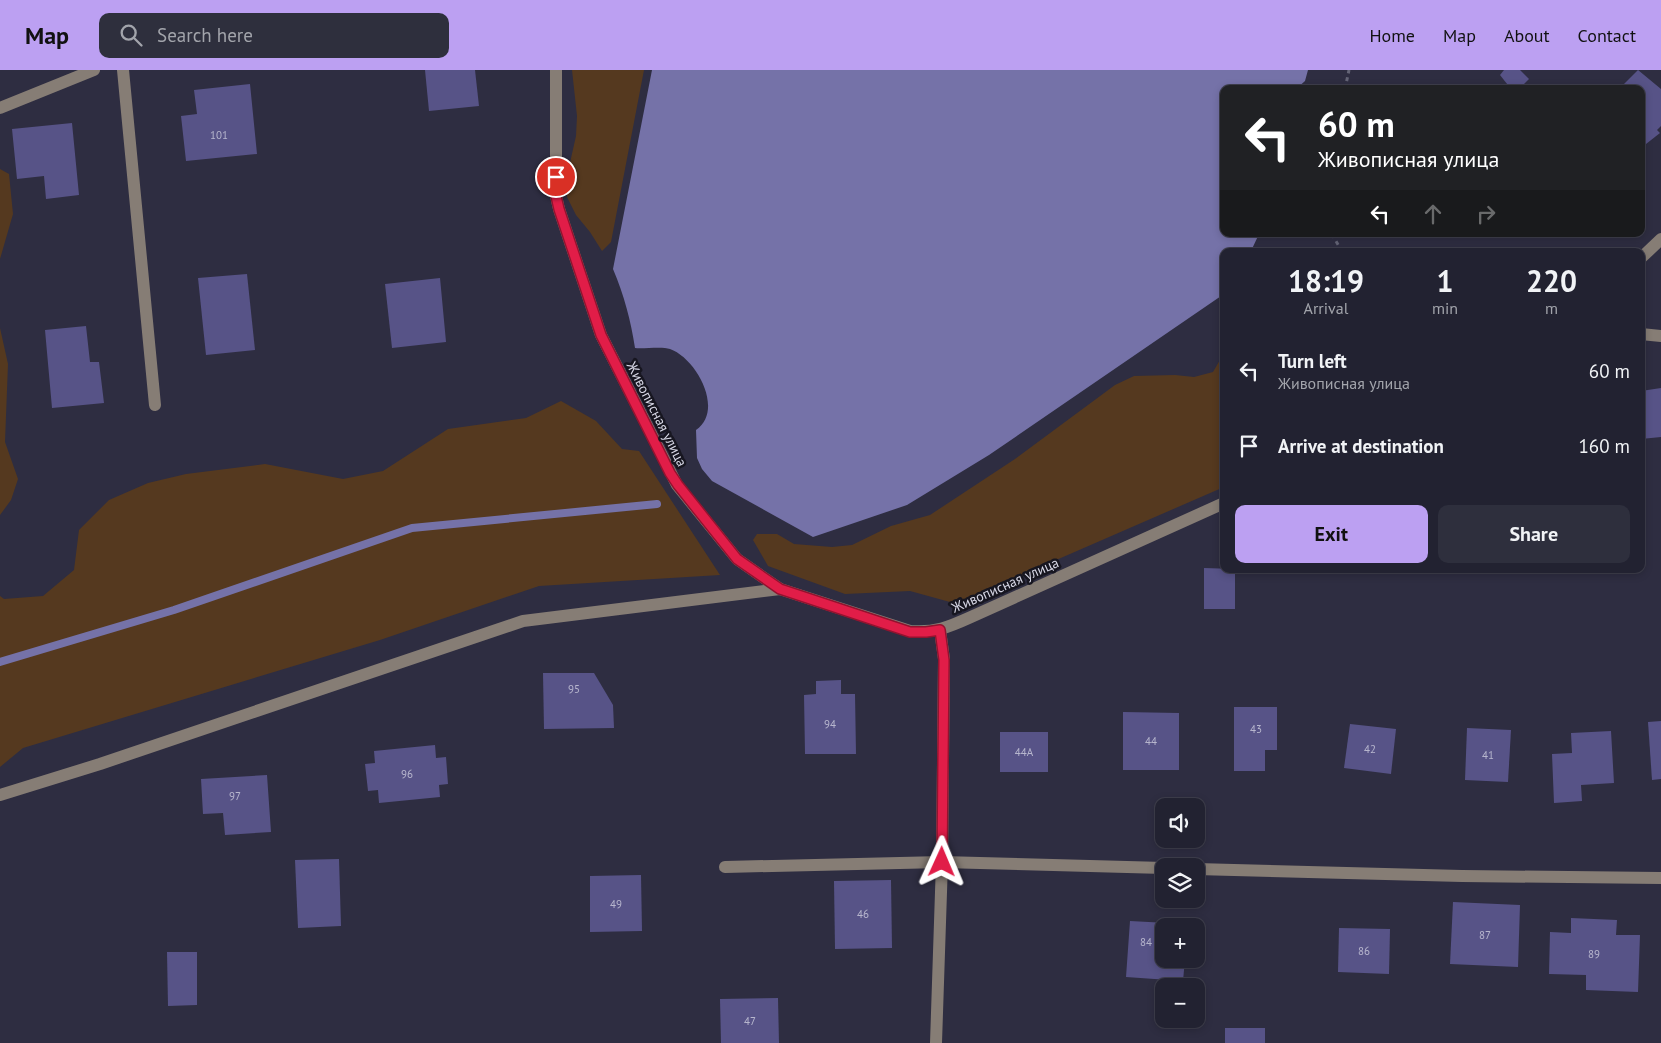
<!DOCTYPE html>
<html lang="en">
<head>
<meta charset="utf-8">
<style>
	body { margin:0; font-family:"PT Sans",sans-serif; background:#2e2f3d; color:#f1f3f6; height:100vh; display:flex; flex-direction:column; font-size:19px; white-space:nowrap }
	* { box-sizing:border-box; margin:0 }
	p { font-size:16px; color:#a2a4ab }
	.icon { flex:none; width:28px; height:28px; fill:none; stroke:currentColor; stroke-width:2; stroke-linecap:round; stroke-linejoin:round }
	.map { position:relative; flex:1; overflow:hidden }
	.side { position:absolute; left:1220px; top:178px; width:425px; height:325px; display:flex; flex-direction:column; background:#222231; border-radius:10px; box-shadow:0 2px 8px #0003,0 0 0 1px #3f3f4d }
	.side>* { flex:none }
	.hud { position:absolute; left:1220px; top:15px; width:425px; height:152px; border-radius:10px; box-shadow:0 2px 8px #0003,0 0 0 1px #3f3f4d; background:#202124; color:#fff; overflow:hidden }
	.buttons { position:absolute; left:1155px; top:728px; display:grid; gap:10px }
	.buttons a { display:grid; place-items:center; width:50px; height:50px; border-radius:10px; background:#222231; box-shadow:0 2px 8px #0003,0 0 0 1px #3f3f4d; font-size:25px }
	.pin { position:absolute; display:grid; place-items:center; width:42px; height:42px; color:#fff; margin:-21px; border:2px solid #fff; border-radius:50%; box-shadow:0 1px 5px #0007 }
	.me { position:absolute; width:55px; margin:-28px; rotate:1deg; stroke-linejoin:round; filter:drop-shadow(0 0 4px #0008) }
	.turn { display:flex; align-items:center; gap:18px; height:105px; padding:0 15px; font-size:22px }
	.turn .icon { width:65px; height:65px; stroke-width:2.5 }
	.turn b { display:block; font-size:35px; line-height:42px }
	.lanes { display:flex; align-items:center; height:48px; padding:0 15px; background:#0003; justify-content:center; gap:25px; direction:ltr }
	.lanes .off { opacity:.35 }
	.eta { display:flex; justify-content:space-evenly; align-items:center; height:85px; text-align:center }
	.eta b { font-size:30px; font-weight:700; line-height:35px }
	.cta { display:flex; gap:10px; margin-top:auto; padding:10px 15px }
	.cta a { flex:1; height:58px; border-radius:10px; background:#bca0f2; color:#111; font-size:20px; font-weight:700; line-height:58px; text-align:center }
	.cta a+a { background:#2e2f3d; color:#f1f3f6 }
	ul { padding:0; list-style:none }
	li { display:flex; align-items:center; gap:15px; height:75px; padding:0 15px }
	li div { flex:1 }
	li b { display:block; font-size:19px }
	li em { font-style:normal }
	header { display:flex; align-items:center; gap:30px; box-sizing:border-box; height:70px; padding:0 25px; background:#bca0f2; color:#111 }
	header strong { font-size:24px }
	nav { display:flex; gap:28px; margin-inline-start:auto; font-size:18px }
	.search { width:350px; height:45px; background:#2e2f3d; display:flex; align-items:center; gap:12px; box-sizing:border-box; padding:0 18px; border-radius:10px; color:#a2a4ab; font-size:19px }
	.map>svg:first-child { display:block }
</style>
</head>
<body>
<header>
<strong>Map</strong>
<div class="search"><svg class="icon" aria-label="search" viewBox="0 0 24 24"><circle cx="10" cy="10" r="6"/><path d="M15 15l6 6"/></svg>Search here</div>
<nav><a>Home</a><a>Map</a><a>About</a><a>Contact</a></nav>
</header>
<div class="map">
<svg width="1661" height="973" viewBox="0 0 1661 973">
	<rect width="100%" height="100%" fill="#2e2d41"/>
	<g fill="#55391f">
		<path d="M572,0H644L611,172L602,181L590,162L576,145L567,127V106L576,66L577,46Z"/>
		<path d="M0,99L9,104L13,144L0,189Z"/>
		<path d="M0,258L8,294L5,372L18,409L11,430L0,445Z"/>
		<path d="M1224,283V417L987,520L970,529L950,532L910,521L845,524L768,496L753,470L757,464H777L794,474L832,477L852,475L891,456L930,445L1015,389L1115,315L1134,306L1175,305L1194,307L1213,302Z"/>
		<path d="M561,331L596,351L622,379L639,381L720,505L539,516L380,570L23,678L0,697V526L4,529L43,526L74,500L79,460L109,430L148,413L186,404L265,394L343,409L383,401L448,359L526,348Z"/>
	</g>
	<path fill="#7572a8" d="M652,0H1308L1305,11L1296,19H1224V164H1259L1251,181H1224V224L989,385L907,435L813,467L712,411L702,399L697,388L696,360C725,340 696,288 670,279C662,276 644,279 635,278C631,251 624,225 613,199Z"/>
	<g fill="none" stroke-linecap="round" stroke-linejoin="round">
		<path stroke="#7572a8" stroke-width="8" d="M0,592L174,540L412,458L657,434"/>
	</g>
	<g fill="#575387">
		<path d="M425,0H475L479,36L429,41Z"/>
		<path d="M1504,0H1520L1529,9L1519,19H1511L1500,5Z"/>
		<path d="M1638,0L1661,19V56L1657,60L1660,63L1646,74L1641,72V19H1619Z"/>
		<path d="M250,14L257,84L186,91L181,46L197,44L194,20Z"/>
		<path d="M72,53L79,125L46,129L44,106L17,109L12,59Z"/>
		<path d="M247,204L255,280L206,285L198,208Z"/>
		<path d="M440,208L446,272L392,278L385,214Z"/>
		<path d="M86,256L90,292H99L104,333L52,338L45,260Z"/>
		<path d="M1661,318V367L1641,369V321Z"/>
		<path d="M1204,498L1235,499V539H1204Z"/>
		<path d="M543,603H594L613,635L614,658L544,659Z"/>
		<path d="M841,610V624H855L856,684H805L804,625L816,624V611Z"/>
		<path d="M1234,637H1277V680H1265V701H1234Z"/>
		<path d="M1123,642L1179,643V700H1123Z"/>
		<path d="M1661,651V709L1652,710L1648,652Z"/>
		<path d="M1350,654L1396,659L1391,704L1344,698Z"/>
		<path d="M1467,658L1511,660L1508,712L1465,710Z"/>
		<path d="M1611,661L1614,713L1581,715L1582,731L1554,733L1552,684L1572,683L1571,663Z"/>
		<rect x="1000" y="662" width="48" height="40"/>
		<path d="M435,675L436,688L446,687L448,714L439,715L440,727L379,733L378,720L368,721L365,694L375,693L374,681Z"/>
		<path d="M267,705L271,762L225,765L223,743L203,744L201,709Z"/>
		<path d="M339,789L341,856L298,858L295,790Z"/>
		<path d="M641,805L642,861L590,862V806Z"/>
		<path d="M891,810L892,878L835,879L834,811Z"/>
		<path d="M1453,832L1520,835L1518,897L1450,894Z"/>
		<path d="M1571,848L1617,850L1616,865H1640L1638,922L1586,920V905L1549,904L1550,862L1571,863Z"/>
		<path d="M1130,851L1186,854V856H1164V889H1185L1183,911L1126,907Z"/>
		<path d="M1339,858L1390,859L1389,904L1338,902Z"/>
		<path d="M167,882H197V935L168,936Z"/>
		<path d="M778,928L779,973H721L720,929Z"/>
		<rect x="1225" y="958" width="40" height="15"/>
	</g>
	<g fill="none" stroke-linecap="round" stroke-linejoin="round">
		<g stroke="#646476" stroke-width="3" stroke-dasharray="4 4" stroke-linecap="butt">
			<path d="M1345,19L1349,0"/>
			<path d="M1333,164L1334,168L1342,181"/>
		</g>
		<g stroke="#867d75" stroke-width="12">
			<path d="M123,0L155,335"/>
			<path d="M556,0V126L559,139L601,265L677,415L737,489L780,519L910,561C935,563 949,557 971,547L1224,433"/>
			<path d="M0,38L94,0"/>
			<path d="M1641,188L1661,169"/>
			<path d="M1641,264L1661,266"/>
			<path d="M0,725L100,694L523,551L780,519"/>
			<path d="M725,797L942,792L1164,798"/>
			<path d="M1196,799L1462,806L1661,808"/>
			<path d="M936,973L942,792L944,589L940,560"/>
		</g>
	</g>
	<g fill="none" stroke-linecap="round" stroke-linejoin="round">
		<defs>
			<path id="route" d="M556,107V126L559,139L601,265L670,403L678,415L737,489L780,519L910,562H926L940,560L944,590L942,792"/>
		</defs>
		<use href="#route" stroke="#92132f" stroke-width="12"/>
		<use href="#route" stroke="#e11d48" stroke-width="9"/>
	</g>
	<g text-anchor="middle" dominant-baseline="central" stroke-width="5" stroke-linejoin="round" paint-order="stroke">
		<g font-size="11" fill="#b8b7ce">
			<text x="219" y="65">101</text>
			<text x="574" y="619">95</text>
			<text x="830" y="654">94</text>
			<text x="1256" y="659">43</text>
			<text x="1151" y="671">44</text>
			<text x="1370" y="679">42</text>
			<text x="1024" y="682">44А</text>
			<text x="1488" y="685">41</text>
			<text x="407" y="704">96</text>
			<text x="235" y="726">97</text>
			<text x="616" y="834">49</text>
			<text x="863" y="844">46</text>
			<text x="1485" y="865">87</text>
			<text x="1146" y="872">84</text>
			<text x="1364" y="881">86</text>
			<text x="1594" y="884">89</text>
			<text x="750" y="951">47</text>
		</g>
		<g font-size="14" fill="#d8d8e6" stroke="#171620">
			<text transform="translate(657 344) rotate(63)">Живописная улица</text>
			<text transform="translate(1005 515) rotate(-24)">Живописная улица</text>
		</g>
	</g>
</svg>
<div class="buttons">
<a><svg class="icon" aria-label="sound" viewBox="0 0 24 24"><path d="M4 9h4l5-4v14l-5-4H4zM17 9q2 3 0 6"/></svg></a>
<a><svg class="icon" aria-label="layers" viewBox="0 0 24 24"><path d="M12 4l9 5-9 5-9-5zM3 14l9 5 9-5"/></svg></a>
<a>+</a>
<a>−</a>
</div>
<div class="pin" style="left:556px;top:107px;background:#d93025"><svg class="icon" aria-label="arrive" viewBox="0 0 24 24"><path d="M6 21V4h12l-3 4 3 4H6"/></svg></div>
<svg class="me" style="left:942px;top:792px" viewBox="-20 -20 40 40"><path d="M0-17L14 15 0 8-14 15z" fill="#e11d48" stroke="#fff" stroke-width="4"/></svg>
<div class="hud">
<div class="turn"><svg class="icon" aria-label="left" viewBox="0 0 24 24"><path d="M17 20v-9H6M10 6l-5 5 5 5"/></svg><div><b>60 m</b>Живописная улица</div></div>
<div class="lanes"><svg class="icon" aria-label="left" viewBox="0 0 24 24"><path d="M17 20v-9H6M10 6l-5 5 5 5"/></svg><svg class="icon off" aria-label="ahead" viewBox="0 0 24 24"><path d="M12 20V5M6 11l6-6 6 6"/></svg><svg class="icon off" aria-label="right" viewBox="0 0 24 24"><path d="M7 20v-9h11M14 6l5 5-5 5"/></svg></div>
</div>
<section class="side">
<div class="eta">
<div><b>18:19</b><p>Arrival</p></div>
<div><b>1</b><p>min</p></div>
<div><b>220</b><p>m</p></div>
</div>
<ul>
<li><svg class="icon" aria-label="left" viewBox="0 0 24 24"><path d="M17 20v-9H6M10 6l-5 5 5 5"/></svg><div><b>Turn left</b><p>Живописная улица</p></div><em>60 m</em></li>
<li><svg class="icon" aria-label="arrive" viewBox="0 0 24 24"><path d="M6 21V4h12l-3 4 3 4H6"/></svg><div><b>Arrive at destination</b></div><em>160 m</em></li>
</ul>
<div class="cta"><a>Exit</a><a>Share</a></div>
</section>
</div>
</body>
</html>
